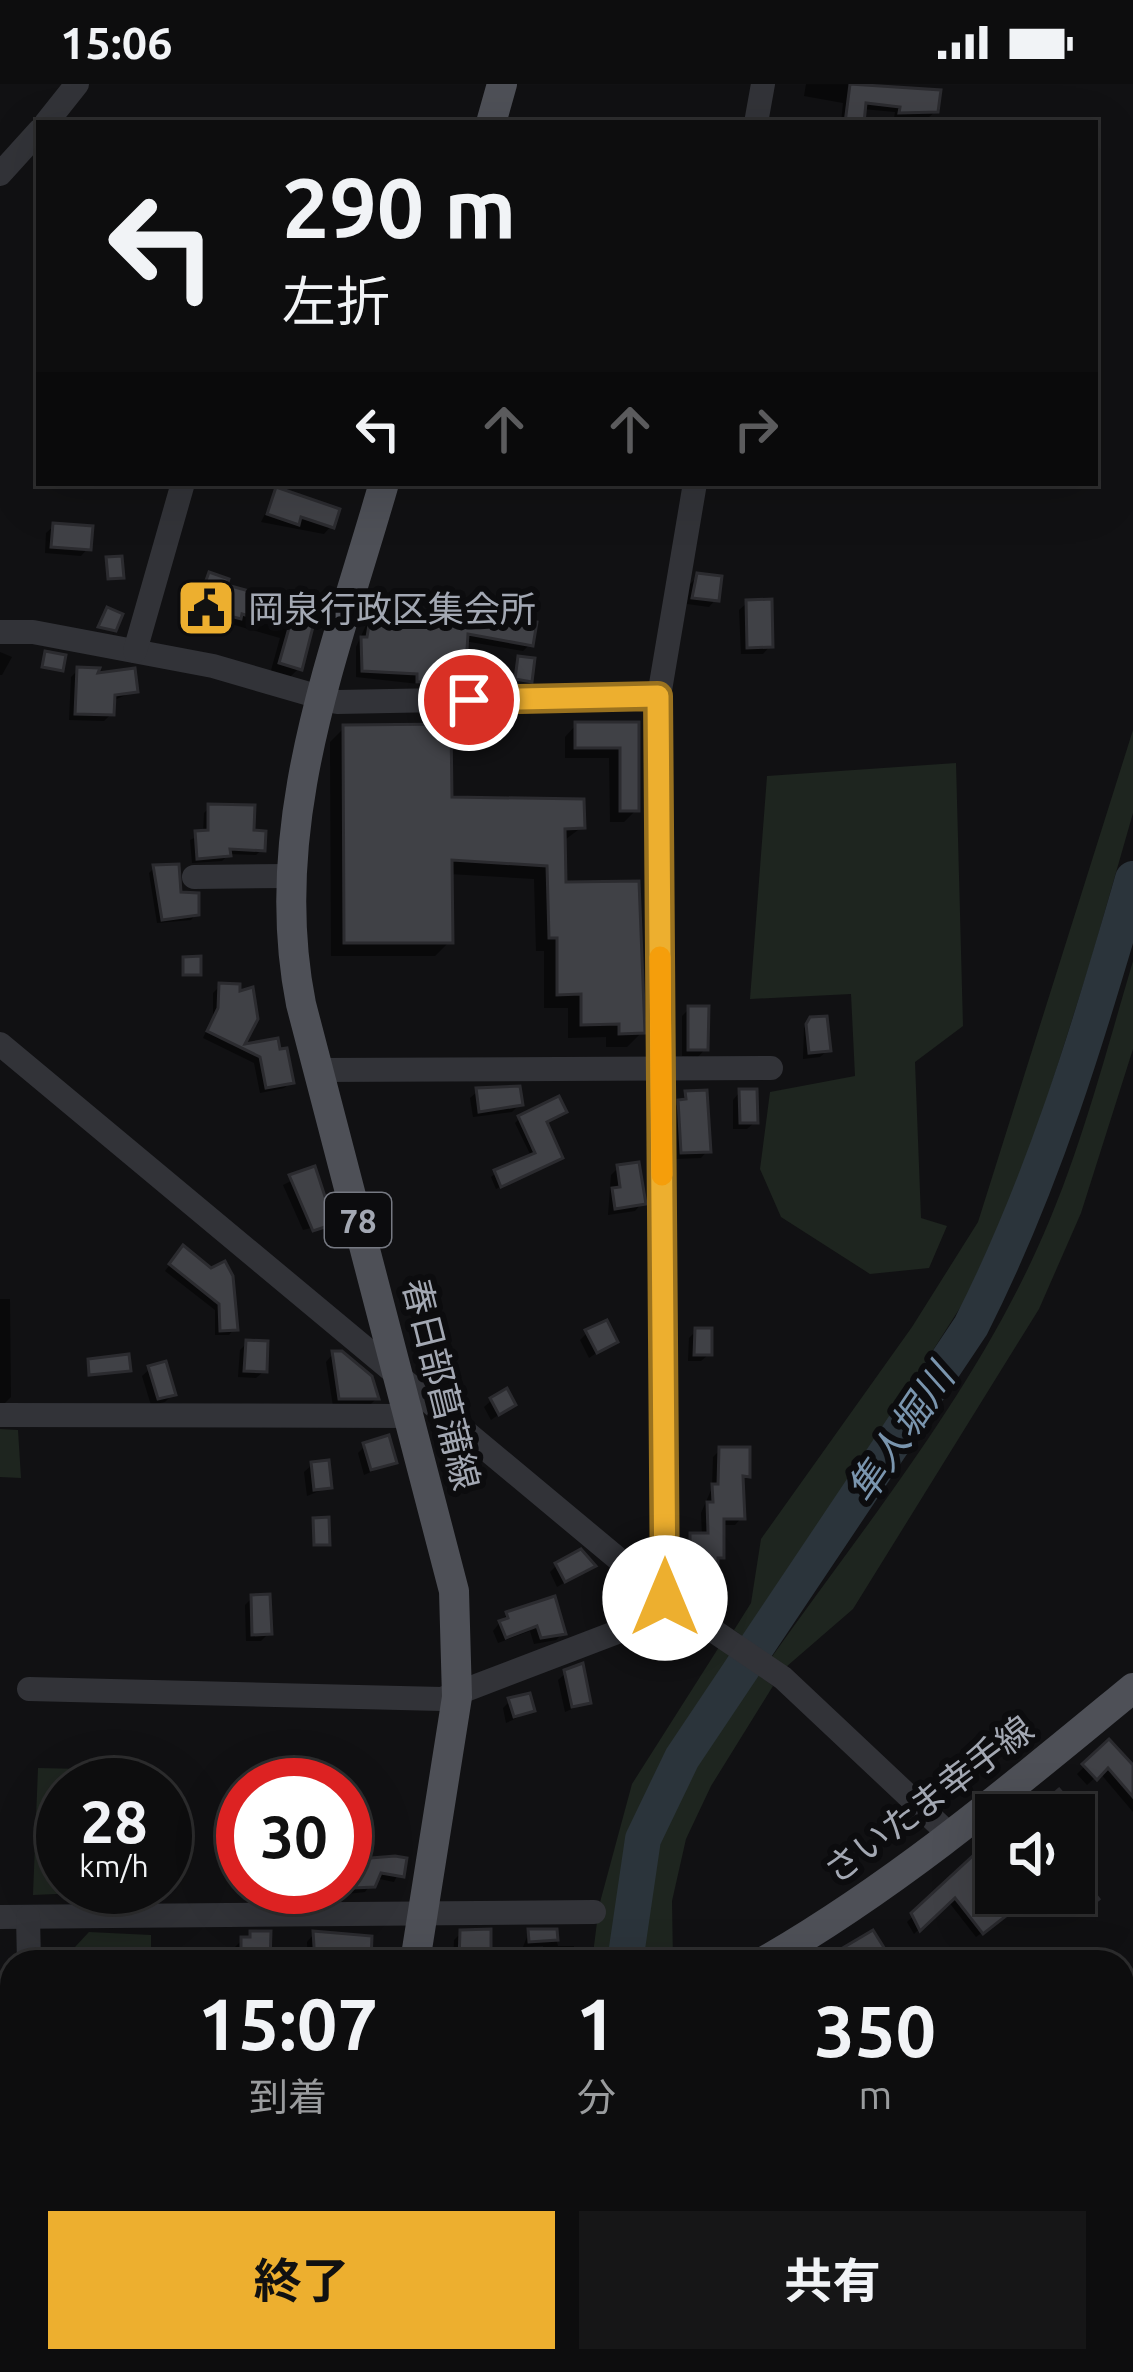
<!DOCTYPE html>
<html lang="ja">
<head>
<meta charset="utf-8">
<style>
	body { margin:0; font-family:Ubuntu,"Noto Sans JP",sans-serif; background:#161617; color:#f1f3f6; height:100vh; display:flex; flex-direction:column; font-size:45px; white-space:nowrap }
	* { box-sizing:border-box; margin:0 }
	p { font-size:39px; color:#9a9c9e }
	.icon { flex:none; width:66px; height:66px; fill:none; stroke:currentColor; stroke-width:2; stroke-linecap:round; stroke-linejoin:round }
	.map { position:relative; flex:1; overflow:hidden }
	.panel { position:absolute; left:0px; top:1866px; width:1134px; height:423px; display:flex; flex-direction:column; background:#0d0d0e; border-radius:36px 36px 0 0; box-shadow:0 12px 48px #0002,0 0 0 3px #2d2d2e }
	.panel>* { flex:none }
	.hud { position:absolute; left:36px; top:36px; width:1062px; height:366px; border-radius:0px; box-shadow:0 12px 48px #0002,0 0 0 3px #2d2d2e; background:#0d0d0e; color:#f1f3f6; overflow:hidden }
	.tools { position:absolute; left:975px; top:1710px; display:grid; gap:24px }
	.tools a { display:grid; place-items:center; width:120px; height:120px; border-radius:0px; background:#0d0d0e; box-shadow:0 12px 48px #0002,0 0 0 3px #2d2d2e; font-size:60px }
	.speed { position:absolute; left:36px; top:1674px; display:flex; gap:24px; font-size:60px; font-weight:700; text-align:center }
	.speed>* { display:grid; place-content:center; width:156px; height:156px; border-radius:50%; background:#0d0d0e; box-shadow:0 12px 48px #0002,0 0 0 3px #2d2d2e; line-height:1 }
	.speed small { font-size:30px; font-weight:400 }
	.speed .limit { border:18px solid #d22; background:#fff; color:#111 }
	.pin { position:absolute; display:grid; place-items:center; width:102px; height:102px; color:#fff; margin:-51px; border:6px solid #fff; border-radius:50%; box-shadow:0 3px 12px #0007 }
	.me { position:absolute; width:132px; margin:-66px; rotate:0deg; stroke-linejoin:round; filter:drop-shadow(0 0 9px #0008) }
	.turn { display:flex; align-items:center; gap:42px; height:252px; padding:0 48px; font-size:54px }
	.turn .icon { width:156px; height:156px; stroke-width:2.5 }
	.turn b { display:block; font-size:84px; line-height:102px }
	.lanes { display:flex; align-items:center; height:114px; padding:0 48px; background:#0003; justify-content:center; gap:60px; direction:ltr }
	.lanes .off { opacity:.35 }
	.eta { display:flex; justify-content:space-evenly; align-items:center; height:204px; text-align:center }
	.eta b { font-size:72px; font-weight:700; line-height:84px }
	.action { display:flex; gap:24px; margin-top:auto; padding:24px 48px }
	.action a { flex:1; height:138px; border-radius:0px; background:#edaf2f; color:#111; font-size:48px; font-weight:700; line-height:138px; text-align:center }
	.action a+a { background:#161617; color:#f1f3f6 }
	.status { display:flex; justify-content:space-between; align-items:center; height:84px; padding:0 60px; background:#0d0d0e; direction:ltr }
	.status svg { height:33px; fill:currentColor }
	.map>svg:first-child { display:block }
</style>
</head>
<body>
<div class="status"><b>15:06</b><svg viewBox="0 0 49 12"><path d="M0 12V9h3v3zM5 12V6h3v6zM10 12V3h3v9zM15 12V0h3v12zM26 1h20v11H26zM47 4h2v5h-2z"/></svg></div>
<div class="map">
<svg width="1133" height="2288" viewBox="0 0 1133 2288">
	<rect width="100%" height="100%" fill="#111113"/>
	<g fill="#1e251f">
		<path d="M1133,646V729L1091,876L1026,1081L965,1216L748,1556L734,1546L751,1519L761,1455L912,1243L978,1138Z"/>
		<path d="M956,679L963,942L915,978L921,1134L947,1142L929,1184L870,1190L781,1133L760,1085L770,1008L855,992L851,910L750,915L767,692Z"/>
		<path d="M1133,877V965L1081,1129L1039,1225L853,1525L786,1583L771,1574C862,1446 964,1320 1031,1178C1077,1082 1103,978 1133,877Z"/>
		<path d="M0,1345L18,1346L21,1394L0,1393Z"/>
		<path d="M719,1563L736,1572C668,1681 627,1747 615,1878H592L599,1822L632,1700Z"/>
		<path d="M757,1590L773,1602L711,1702L686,1755L672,1817L673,1878H636L654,1758L711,1650Z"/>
		<path d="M38,1684L82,1685V1701H63V1803H82L81,1809L33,1811Z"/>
		<path d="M89,1848L151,1851V1878H61Z"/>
		<path d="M785,2277H841L850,2288H795Z"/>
	</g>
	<g fill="#0007">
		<path d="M806,0H871L938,9L936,27L929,33L894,34L895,28L863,25L861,39H841L843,19L804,12Z"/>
		<path d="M277,406L331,442L324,450L261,438Z"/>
		<path d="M54,442L88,464L81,472L45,469L46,449Z"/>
		<path d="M210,491L224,503L304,525L299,584L288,595L270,590L280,554L231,540L227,544L208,539L201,546L186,540L199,502Z"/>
		<path d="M698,492L716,515L709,523L687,520L690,500Z"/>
		<path d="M747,519L770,562L763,570H741L739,526Z"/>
		<path d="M373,526L455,539L462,528L530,560L523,567L464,557L462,597L455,604L356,593V563Z"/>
		<path d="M0,568L12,573L2,591H0Z"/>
		<path d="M78,586L93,592L135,607L112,617L111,630L104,637L69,636L71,593Z"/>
		<path d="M576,641H636V726L624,738H610L609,674H565V653Z"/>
		<path d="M344,644L449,716L582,743L562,758L563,801L642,948L627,963H606V953L568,954V924H544V867H536L534,795L449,790L450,857L435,872H331L330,658Z"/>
		<path d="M210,723L251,749L262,765L256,771L229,770L222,777L192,779L190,756L203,750L204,729Z"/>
		<path d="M154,784L196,830L191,836L157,839L149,789Z"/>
		<path d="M220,902L254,935L240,965L276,957L291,998L284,1004L260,1009L254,979L203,954L213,933V909Z"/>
		<path d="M689,925L705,965L698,973L682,972V932Z"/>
		<path d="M811,936L828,966L820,973L803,975L804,944Z"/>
		<path d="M478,1007L520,1020L512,1028L473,1033L470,1014Z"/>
		<path d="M740,1008L755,1038L747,1045H733V1016Z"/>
		<path d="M687,1010L708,1066L701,1074L675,1075L672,1026Z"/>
		<path d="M520,1034L544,1039L560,1074L496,1105L491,1093L496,1089L532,1074L515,1039Z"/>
		<path d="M619,1083L642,1119L635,1127L608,1131L611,1091Z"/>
		<path d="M313,1086L331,1139L303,1146L283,1101Z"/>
		<path d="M178,1170L211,1187L234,1245L229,1251H215V1226L165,1187Z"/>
		<path d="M0,1215H10L11,1313L0,1324Z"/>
		<path d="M696,1247L709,1270L701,1277H688L689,1254Z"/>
		<path d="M587,1249L614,1257L589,1274L580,1256Z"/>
		<path d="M247,1259L264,1287L256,1294L238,1293L240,1266Z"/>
		<path d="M333,1270L376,1315L369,1322H333L326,1278Z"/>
		<path d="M150,1285L173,1310L165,1318L151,1321L142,1292Z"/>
		<path d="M492,1316L512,1321L491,1336L484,1323Z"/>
		<path d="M365,1362L393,1378L364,1391L358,1369Z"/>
		<path d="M720,1366L747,1391L740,1398L742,1433L735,1441H721L715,1486L708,1494H696V1485H684V1459L702,1452L701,1429L712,1404L713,1373Z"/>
		<path d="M312,1381L329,1403L307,1412L304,1388Z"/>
		<path d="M557,1481L592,1482L557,1503L550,1488Z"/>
		<path d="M252,1514L269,1549L261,1557H246L245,1521Z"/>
		<path d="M507,1530L563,1549L556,1556L534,1560L530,1547L498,1559L493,1547Z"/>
		<path d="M566,1589L588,1618L565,1628L558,1596Z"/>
		<path d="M510,1617L532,1627L506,1639L503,1624Z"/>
		<path d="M1108,1659L1133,1684V1728L1100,1689L1087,1701L1077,1690Z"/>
		<path d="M978,1771L996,1785V1809H1025V1818L976,1853L948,1817L914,1850L907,1838Z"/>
		<path d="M404,1777L394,1798L375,1794L365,1808L347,1810L345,1779Z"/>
		<path d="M1074,1789L1095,1815L1079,1829L1063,1809H1074Z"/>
		<path d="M529,1848H554L558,1862H574V1875L544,1878L543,1862L523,1863Z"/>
		<path d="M461,1849L488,1866L503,1867V1878H453L454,1856Z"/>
		<path d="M314,1850L368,1878H308L307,1858Z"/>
		<path d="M243,1855L267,1878H235V1863Z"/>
		<path d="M103,2277H127L133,2288H106Z"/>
		<path d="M688,2277H736L732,2288H694Z"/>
	</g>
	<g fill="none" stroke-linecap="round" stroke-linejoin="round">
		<g stroke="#2b343b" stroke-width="36">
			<path d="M625,1878L643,1755L682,1674L971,1242C1043,1100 1089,948 1133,795"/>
			<path d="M876,2277L886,2288"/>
		</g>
	</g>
	<g fill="#404146" stroke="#2b2b2f" stroke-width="3">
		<path d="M850,0L941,6L938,28L899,29L900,23L866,19L864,39H845Z"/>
		<path d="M276,403L340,425L334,444L301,433L299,441L267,430Z"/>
		<path d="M53,439L93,442L91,466L51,463Z"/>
		<path d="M122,472L124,494L108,495L106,473Z"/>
		<path d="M209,488L229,495L227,501L308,523L306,528L316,531L302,586L279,579L289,544L242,530L241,535L218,529L215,537L194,530Z"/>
		<path d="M697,489L722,492L719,517L692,514Z"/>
		<path d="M772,515L773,563L747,564L746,516Z"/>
		<path d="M107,523L123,530L116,547L98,543Z"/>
		<path d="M372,523L459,537L461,525L537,538L533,562L468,550L465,598H417V590L362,587L361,553H367Z"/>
		<path d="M45,567L66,571L63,587L42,583Z"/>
		<path d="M518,572L535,574L532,598L515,595Z"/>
		<path d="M77,583L100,584L98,589L135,584L138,608L115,611L114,631L75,630Z"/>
		<path d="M575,638H639V727H620V664H575Z"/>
		<path d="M451,640L452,713L584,715L585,744L565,745L566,798L639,797L645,949L619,950V940L581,941V910L557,911V854H549L547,782L452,776L453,859H344L343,641Z"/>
		<path d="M208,720L255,721L254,746L266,747L265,767L230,765L231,772L197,775L195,747L208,746Z"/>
		<path d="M179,780L181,808L199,809V831L162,836L153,781Z"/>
		<path d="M201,872V891H183V873Z"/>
		<path d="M219,899L240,900V907L253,903L258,935L245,960L278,954L280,965L287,964L294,999L266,1004L260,973L207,947L218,924Z"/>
		<path d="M688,922H709L708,966H688Z"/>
		<path d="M827,932L831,967L809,969L806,940L810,933Z"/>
		<path d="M520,1002L523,1021L479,1028L476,1004Z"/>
		<path d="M739,1005H757L758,1039H740Z"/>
		<path d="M707,1006L711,1068L681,1069L678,1016L686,1015L685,1007Z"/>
		<path d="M559,1012L567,1028L547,1038L563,1074L501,1103L494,1086L535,1069L518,1032Z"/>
		<path d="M639,1078L646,1120L615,1125L612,1104L620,1103L617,1081Z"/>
		<path d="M315,1082L334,1140L313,1147L289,1091Z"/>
		<path d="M183,1161L211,1184L225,1177L233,1192L238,1246L220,1247L219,1220L169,1180Z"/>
		<path d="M607,1236L618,1258L597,1269L585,1246Z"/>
		<path d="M695,1244H712V1271H694Z"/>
		<path d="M246,1256L268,1257L267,1288L244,1287Z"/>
		<path d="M332,1267H342L372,1292L379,1315H339Z"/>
		<path d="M129,1270L131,1287L89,1291L88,1275Z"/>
		<path d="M166,1277L176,1311L158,1315L148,1282Z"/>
		<path d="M507,1304L516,1321L499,1331L490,1314Z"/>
		<path d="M389,1351L397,1379L371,1386L363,1359Z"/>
		<path d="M719,1363H750V1393L743,1392L745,1435H724V1474H718V1487L702,1488V1479H690V1449H708L707,1418H713L712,1400H718Z"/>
		<path d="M329,1376L332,1404L314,1406L311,1378Z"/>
		<path d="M329,1433L330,1461H314L313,1434Z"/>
		<path d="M581,1465L596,1482L565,1498L555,1479Z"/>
		<path d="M270,1510L272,1550L252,1551L251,1511Z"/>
		<path d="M555,1512L566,1550L541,1554L537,1542L506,1554L499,1537L508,1534L506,1528Z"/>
		<path d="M583,1579L591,1619L572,1623L564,1586Z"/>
		<path d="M530,1609L535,1627L514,1633L508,1614Z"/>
		<path d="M1109,1655L1133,1681V1713L1108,1684L1097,1696L1082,1680Z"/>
		<path d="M1059,1705L1071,1719L1056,1731H1029Z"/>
		<path d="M978,1767L996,1784V1809H1038L1020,1828L1016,1824L983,1850L955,1814L920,1847L911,1829Z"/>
		<path d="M395,1772L407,1774L404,1793L381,1789L375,1803L353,1804L345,1776Z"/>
		<path d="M1074,1784L1099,1815L1087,1825L1074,1808Z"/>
		<path d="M491,1845V1878H459L460,1846Z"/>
		<path d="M528,1845H557L558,1856L529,1858Z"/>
		<path d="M873,1846L893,1878H819Z"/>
		<path d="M250,1847H271L270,1878H241V1853H250Z"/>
		<path d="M313,1847L372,1852L371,1878H315Z"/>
	</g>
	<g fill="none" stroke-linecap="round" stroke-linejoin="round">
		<g stroke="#323338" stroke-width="24">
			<path d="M46,39L77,0"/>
			<path d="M756,39L763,0"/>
			<path d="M0,90L39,47"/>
			<path d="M0,548H33L213,582L337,618L659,612"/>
			<path d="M135,567L183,399"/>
			<path d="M194,793L288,792"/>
			<path d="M0,960L665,1514L783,1594L952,1753"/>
			<path d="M317,986L771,984"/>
			<path d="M0,1331L411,1332"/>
			<path d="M665,1514L659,612L695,399"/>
			<path d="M29,1605L442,1615L680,1524"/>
			<path d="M0,1833L594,1828"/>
			<path d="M28,1833L29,1878"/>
			<path d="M1122,2246L1131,2234"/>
			<path d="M658,2277L664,2288"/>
			<path d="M957,2277L966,2288"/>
			<path d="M263,2288V2277"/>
			<path d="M473,2288L474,2277"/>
			<path d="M1090,2288L1099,2277"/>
		</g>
		<g stroke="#4e5057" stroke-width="30">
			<path d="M491,39L502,0"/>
			<path d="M384,399C335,570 265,740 301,920L454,1507L457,1613L415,1878"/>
			<path d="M763,1878C897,1801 1014,1702 1133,1604"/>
			<path d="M0,2155L12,2153"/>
			<path d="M360,2288L361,2277"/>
		</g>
	</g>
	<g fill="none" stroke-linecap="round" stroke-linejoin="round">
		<defs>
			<path id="route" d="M469,616L658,612L665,1514"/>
		</defs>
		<use href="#route" stroke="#9a721f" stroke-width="30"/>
		<use href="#route" stroke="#edaf2f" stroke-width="21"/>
		<path stroke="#f59e0b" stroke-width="21" d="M660,873L662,1091"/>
	</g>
	<defs>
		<symbol id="civic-square" viewBox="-11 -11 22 22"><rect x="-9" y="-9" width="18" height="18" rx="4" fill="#edaf2f" stroke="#0c0c0e"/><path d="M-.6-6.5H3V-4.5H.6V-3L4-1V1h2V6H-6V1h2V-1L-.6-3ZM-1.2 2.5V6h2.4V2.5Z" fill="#111"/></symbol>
	</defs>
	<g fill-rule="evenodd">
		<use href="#civic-square" x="173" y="491" width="66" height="66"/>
	</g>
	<g text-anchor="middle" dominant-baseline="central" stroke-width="12" stroke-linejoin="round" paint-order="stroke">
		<rect fill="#0c0c0e" stroke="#767982" stroke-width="3" x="325" y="1109" width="66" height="54" rx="9"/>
		<g font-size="33" font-weight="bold" fill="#a3a8b3">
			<text x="358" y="1136">78</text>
		</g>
		<g font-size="36" fill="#a3a8b3" stroke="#0c0c0e" text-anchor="start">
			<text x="248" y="524">岡泉行政区集会所</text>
		</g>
		<g font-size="36" fill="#a3a8b3" stroke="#0c0c0e">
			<text transform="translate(442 1300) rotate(76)">春日部菖蒲線</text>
			<text transform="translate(928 1715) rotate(-37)">さいたま幸手線</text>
		</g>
		<g font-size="39" font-style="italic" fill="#7a95ae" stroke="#0c0c0e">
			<text transform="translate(900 1349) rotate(-56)">隼人堀川</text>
		</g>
	</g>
</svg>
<div class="tools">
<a><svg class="icon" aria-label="sound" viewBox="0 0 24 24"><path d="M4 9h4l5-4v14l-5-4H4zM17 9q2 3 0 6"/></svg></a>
</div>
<div class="speed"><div>28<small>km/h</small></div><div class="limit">30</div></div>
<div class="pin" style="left:469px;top:616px;background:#d93025"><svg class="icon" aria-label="arrive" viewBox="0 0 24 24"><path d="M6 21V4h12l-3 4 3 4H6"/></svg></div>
<svg class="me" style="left:665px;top:1514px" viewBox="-20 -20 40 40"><circle r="19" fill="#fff"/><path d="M0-13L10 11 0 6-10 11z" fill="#edaf2f"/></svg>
<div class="hud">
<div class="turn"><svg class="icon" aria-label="left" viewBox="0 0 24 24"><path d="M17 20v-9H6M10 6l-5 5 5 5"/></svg><div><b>290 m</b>左折</div></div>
<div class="lanes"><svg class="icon" aria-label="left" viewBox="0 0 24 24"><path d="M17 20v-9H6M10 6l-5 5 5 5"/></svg><svg class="icon off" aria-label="ahead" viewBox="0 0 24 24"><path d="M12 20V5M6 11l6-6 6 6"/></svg><svg class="icon off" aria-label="ahead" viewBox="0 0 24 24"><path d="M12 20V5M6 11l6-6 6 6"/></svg><svg class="icon off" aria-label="right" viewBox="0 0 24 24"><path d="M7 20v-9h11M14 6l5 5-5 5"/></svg></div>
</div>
<section class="panel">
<div class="eta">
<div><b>15:07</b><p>到着</p></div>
<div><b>1</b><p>分</p></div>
<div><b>350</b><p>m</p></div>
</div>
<div class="action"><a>終了</a><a>共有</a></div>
</section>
</div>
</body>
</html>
